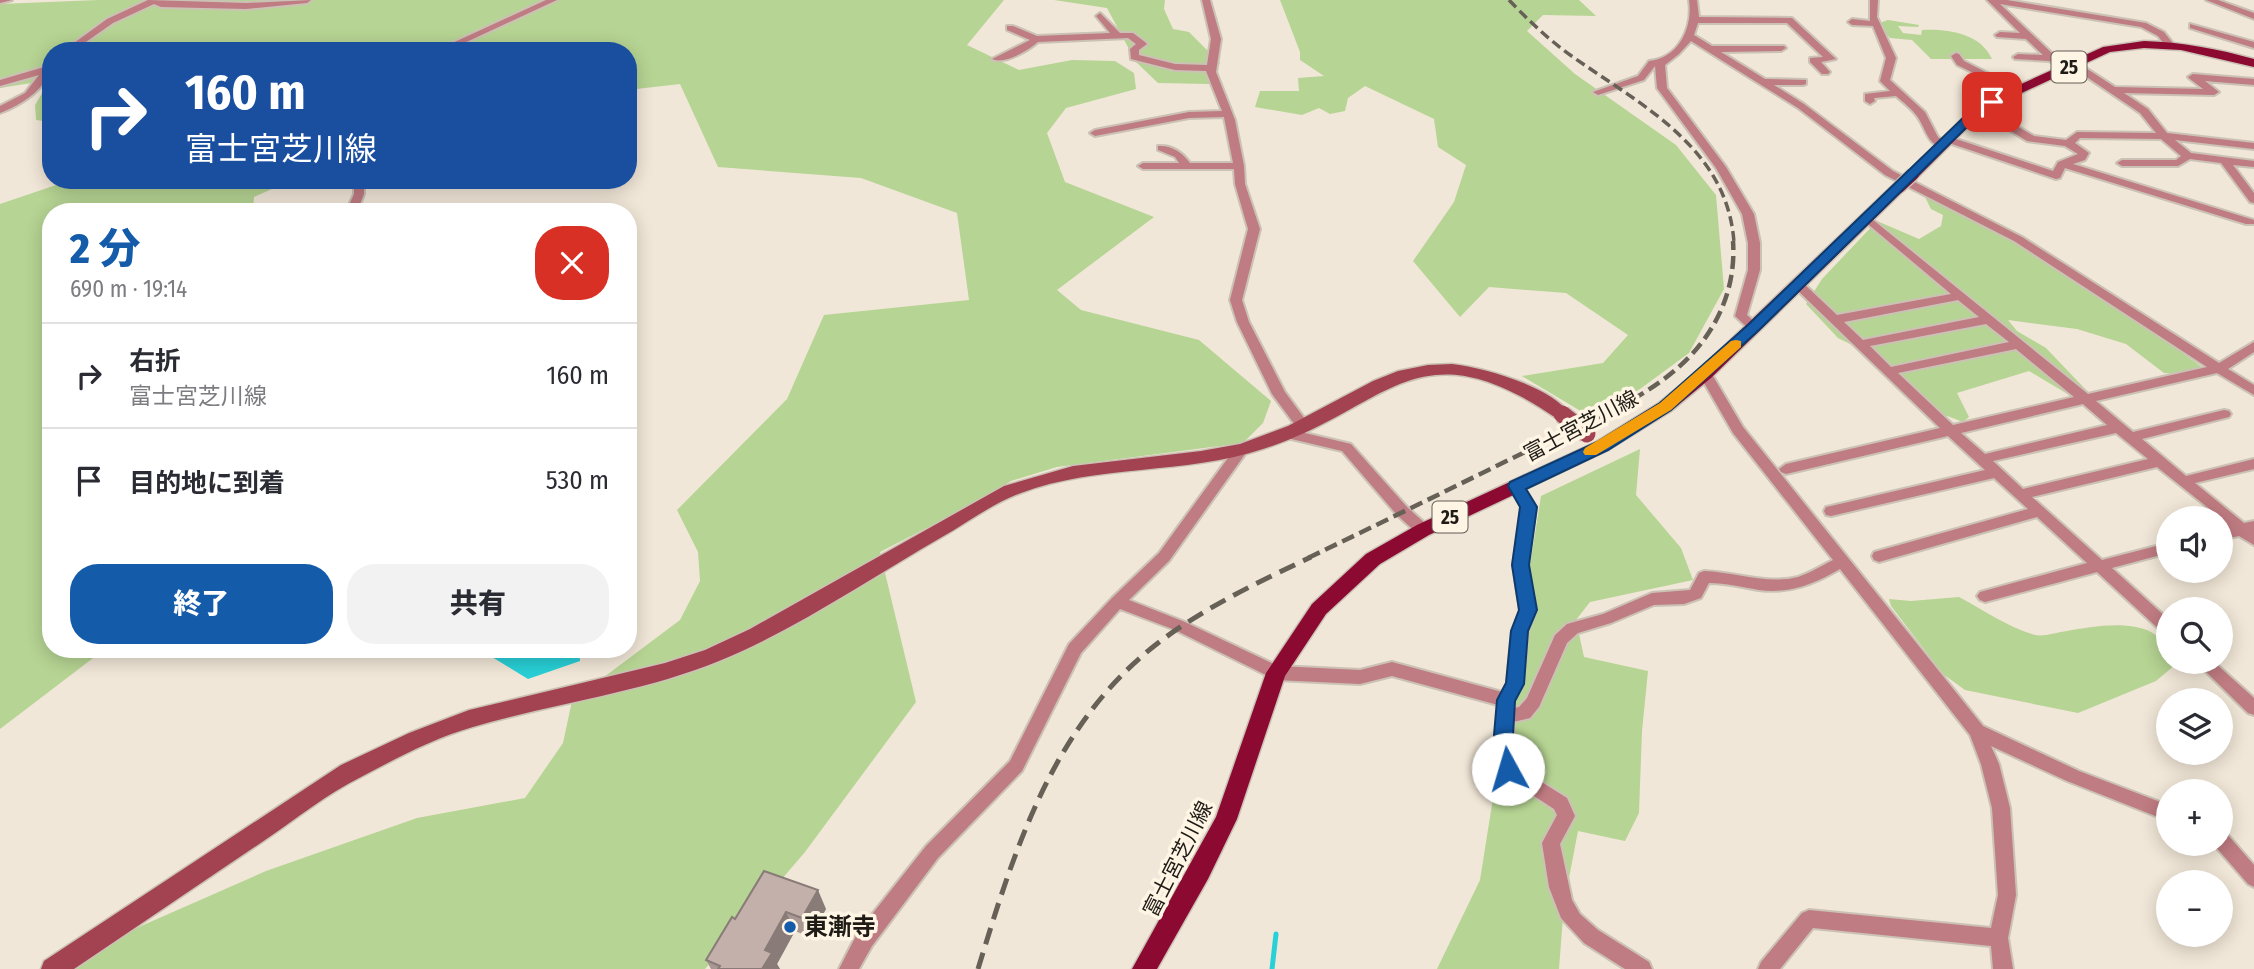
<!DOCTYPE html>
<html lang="ja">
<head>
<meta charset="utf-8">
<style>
	body { margin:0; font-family:"Fira Sans Condensed","Noto Sans JP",sans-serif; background:#f2f2f3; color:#2b2b33; height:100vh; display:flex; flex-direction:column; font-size:26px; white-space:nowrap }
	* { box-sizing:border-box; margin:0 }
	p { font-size:23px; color:#7c7c81 }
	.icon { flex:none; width:38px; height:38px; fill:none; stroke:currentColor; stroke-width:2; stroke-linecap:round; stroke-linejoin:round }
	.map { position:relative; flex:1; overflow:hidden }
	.panel { position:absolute; left:42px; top:203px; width:595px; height:455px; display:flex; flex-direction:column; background:#fff; border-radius:28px; box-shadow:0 4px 18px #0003 }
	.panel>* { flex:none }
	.hud { position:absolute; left:42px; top:42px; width:595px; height:147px; border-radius:28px; box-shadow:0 4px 18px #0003; background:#1a4fa0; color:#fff; overflow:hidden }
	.tools { position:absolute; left:2156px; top:506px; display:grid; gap:14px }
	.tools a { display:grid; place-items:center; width:77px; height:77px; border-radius:50%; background:#fff; box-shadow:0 4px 18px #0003; font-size:35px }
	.pin { position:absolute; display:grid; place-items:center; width:60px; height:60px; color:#fff; margin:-30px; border-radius:14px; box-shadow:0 4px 10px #0006 }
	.me { position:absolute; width:77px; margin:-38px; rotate:354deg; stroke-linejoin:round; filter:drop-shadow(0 0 5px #0008) }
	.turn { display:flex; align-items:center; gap:24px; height:147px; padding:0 28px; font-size:32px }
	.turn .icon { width:91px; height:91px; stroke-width:2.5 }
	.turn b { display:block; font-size:49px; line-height:60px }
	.round { display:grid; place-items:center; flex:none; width:74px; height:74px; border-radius:28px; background:#f2f2f3 }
	.headline { display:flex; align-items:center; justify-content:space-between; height:119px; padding:0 28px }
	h1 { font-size:42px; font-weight:800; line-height:52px; color:#145baa }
	.action { display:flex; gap:14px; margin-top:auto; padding:14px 28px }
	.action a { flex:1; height:80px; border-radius:28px; background:#145baa; color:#fff; font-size:28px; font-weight:800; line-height:80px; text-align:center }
	.action a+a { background:#f2f2f3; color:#2b2b33 }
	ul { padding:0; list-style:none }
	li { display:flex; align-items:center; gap:21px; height:105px; padding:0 28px; border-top:2px solid #e1e1e2 }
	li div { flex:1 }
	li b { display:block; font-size:26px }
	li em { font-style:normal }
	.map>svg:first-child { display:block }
</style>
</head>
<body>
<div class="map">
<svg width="2254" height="969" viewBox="0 0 2254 969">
	<rect width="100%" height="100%" fill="#f1e7d8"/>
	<g fill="#b6d493">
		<path d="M98,0H1004L967,45L1019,70L1072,60L1115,61L1134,73L1136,89L1066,108L1047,133L1065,182L1154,217L1057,290L1081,310L1199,340L1271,401L1263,423L1243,443L1057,467L1011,481L977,502L880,552L916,702L805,852L705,969H75L132,930L266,871L417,818L525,798L563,743L572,701L680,620L700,581L698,552L677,510L787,399L824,315L969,300L957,213L861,178L718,167L680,84L628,90V51H51V122L36,120L35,105L50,80L0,88V4Z"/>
		<path d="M1054,0H1165L1164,9L1173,29L1189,32L1220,63L1209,84L1158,83L1136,62L1107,8Z"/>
		<path d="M1280,0H1579L1596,16L1543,15L1527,31L1575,74L1676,145L1716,195L1724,289L1689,353L1640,389L1589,416L1522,376L1603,363L1628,335L1566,293L1489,287L1460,317L1413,261L1454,202L1466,165L1438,147L1434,119L1365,86L1348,98L1345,111L1330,114L1319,108L1302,115L1255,107L1260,91H1299L1298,78L1324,76L1300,60V52Z"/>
		<path d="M1888,20L1919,25L1918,27L1898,26L1903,33L1921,35L1922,30C1948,29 1980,33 1992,59H1931L1912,40L1890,38L1881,28L1882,22Z"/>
		<path d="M57,180H292L254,197L253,212H51V649H105L0,729V204L59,184Z"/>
		<path d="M1925,197L1977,217L2112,303L2202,367L2191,375L2164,373L2126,344L2077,329L2008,320L2017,331L2046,348L2088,392L2071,396L2029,371L1957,393L1969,417L1963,422L1929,409L1884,361L1838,338L1806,304L1822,279L1877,221L1919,239L1941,226L1943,215L1931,209Z"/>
		<path d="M1640,449L1636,495L1681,548L1693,580L1590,602L1576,620L1584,657L1648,671L1642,731L1639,813L1625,841L1578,831L1564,904L1559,969H1437L1480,880L1541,496Z"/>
		<path d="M1959,597C1984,610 2007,627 2035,635C2044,637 2058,632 2067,631C2099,625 2168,613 2168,662H2173L2175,665L2156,681L2078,713L1965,690L1943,674L1891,606L1889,599L1911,601Z"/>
	</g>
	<path fill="#28d0d7" d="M479,649H579L580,661L528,679Z"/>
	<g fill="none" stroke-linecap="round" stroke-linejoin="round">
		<path stroke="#28d0d7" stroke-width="5" d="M1272,969L1276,934"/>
		<defs>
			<g id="street">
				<path d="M0,0H12L0,3Z"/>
				<path d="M148,0L246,3L311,0L307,3L246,9L161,7L154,4L113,23L73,51H63L107,19Z"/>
				<path d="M546,0H557L447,51H435Z"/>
				<path d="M1202,0H1210L1221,39L1216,72L1235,120L1244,166L1245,184L1260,229L1242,300L1249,322L1285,392L1310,426L1303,431L1298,429L1272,394L1237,322L1230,300L1248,229L1235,184L1234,169H1143L1138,166L1143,163H1179L1175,157L1158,150V146C1172,145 1183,153 1190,163H1233L1224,117L1189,118L1095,136L1090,133L1095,130L1189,112L1222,111L1206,71L1175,70L1131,59L1130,49L1136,44L1128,38L1038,42C1029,50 1004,65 992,59L1030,40L1007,30V26H1013L1037,36L1110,33L1096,16L1100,13L1120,33H1133L1145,42L1147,44L1139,50V55L1175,64L1207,65L1211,39Z"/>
				<path d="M1689,0H1697L1699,17L1792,18L1836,59L1821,62L1830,72L1828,74H1822L1810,62V58L1823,57L1787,23H1698L1694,35L1712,46H1784L1786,48L1781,51L1721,52L1765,79L1806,80V84L1803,85H1774L1804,104L1893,171L2022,237L2219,363L2254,342V352L2228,369L2254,385V395L2217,373L2096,401L2133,432L2224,410L2229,411L2231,414L2229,417L2142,439L2186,476L2254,459V469L2195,483L2244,523L2254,521V545L2239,536L2221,540V530L2229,527L2221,518L2157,467L2032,497L2102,560L2168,543V553L2112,568L2168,619V634L2162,632L2097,572L1985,602L1980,600L1977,596L1980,592L2087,563L2037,517L1879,562L1874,560L1872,556L1874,552L2028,509L1994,478L1831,516L1826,515L1824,511L1826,507L1831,506L1985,470L1948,436L1786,474L1781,472L1779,469L1786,464L1940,428L1792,285L1798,281L1802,282L1837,315L1951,294L1863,220V216L1867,215L2088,394L2207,367L2014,241L1885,175L1798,108L1691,41L1679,54L1665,65L1667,88L1726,167L1754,214L1760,243V270L1747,315L1760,327L1758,330H1750L1735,316L1748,270V243L1742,214L1716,168L1657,88L1655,66L1644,80L1598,95L1593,92L1638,76L1649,61C1680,58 1693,26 1689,0ZM1958,300L1979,317L1863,340L1844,322ZM1986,324L2009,342L1891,367L1870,346ZM2016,349L2074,397L1953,425L1898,373ZM2083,404L2107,425L1985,454L1961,433ZM2116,433L2148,459L2023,489L1993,461Z"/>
				<path d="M1870,0H1878L1877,17L1896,58L1890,80L1925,112L1938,137L1945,142V138H1953L2053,171L2058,162L2078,154L2065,146L2027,141L1978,111V107H1984L2034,136L2066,140L2077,132L2156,133L2140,113L2072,67L2068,71L2049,61L2015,59L2013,57L2018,54L2043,55L2026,39L1997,37L1995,35L2000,32L2020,33L1987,0H2007L2146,23L2164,32L2175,46L2173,48H2167L2158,36L2141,27L2000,4L2057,58L2071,66L2072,63H2078L2115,87L2203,89L2190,79L2188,77L2193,74L2254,79V85L2205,81L2219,92L2214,95L2124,93L2148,109L2167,133L2254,143V149L2175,140L2191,153L2254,161V167L2233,165L2254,193V203L2250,202L2221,163L2190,159L2178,166H2122L2117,163L2122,160H2176L2181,156L2161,139L2080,138L2075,143L2089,153L2085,160L2073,164L2254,220V224H2246L2065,168L2060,178L2056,179L1946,142L1948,145L1947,147C1928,149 1926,128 1917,116C1912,109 1903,102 1896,96L1874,98L1875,101L1870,104L1865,101V94L1890,91L1880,81L1886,58L1873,26L1852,25L1848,22L1852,19L1870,21Z"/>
				<path d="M2206,0H2218L2254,13V19Z"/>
				<path d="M2190,24L2254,42V48L2190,28Z"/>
				<path d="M1956,53L1959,54L1964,61L2023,91L2015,93L1957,65L1951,56Z"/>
				<path d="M51,62C51,87 21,105 0,113V106L25,93L39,75L0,86V80L44,67Z"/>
				<path d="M354,180H364V194L357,212H346L354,194Z"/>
				<path d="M1705,370L1710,371L1743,427L1983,726L2079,771L2168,805V821L2067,781L1991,746L1999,764L2010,808L2016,895L2008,938L2013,969H1993L1991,946L1813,928L1780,969H1758L1761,962L1802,913L1809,910L1991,928L1998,895L1992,808L1981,764L1970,735L1840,569C1814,584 1790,594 1759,590C1742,587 1726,583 1709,583L1701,598L1684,604L1654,605L1611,623L1578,633L1567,643L1539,707L1530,718L1513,722L1516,766L1567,798L1575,816L1560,844L1572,900L1580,914L1598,930L1649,962L1652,969H1625L1584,943L1561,918L1549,887L1542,843L1557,815L1554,809L1502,775L1496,735L1498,705L1392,676L1360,684L1276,680L1175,630L1120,609L1081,653L1022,771L938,858L872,946L859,969H839L858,932L926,846L1010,761L1069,644L1112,598L1159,553L1236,447L1241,445L1248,450L1169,561L1129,600L1185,622L1278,666L1360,670L1392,662L1502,692L1507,683L1512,631L1520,610L1513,565L1522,507L1509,486L1516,481L1521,482L1536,507L1527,565L1536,610L1528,631L1523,684L1514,701V708L1519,707L1527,698L1555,635L1567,624L1603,614L1652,593L1690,590L1699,573L1704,571C1735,572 1767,585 1798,577C1810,573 1821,566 1833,560L1733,433L1699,374Z"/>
				<path d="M1288,429L1351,444L1407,507L1428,526L1430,530L1428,534H1418L1397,515L1342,451L1283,437L1281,434Z"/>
				<path d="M2196,662H2214L2254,698V715L2248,713Z"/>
				<path d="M2221,832L2227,834L2254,865V887L2248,884L2215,846L2214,844H2221Z"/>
			</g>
			<path id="secondary" d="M1452,364C1485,368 1550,386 1570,414L1562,420L1556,418C1415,322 1389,409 1263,449C1184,475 1098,464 1021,493C993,503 967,523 942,537C869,579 797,629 719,661C641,693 554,703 473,727C434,738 397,758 361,777C327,794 296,819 265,840C201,883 138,926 74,969H41L44,961L341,765L409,733L469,710L665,663L705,650L750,629L1004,486L1073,466L1201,451L1240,444L1288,426L1373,381L1398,371L1428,365Z"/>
			<g id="primary">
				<path d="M2144,41C2182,42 2218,49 2254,59V67L2181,50L2144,48L2110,52L1996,105L1973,122L1918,177H1908L1906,174L1965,116L1988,99L2103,47Z"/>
				<path d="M1899,183L1904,184V190L1711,378L1671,411L1608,450L1429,535L1380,564L1326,614L1285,676L1237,819L1208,879L1157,969H1132L1216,817L1266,673L1312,604L1366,554L1417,525L1596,442L1659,403L1699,370L1894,184Z"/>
			</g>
		</defs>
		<use href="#street" stroke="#cbc2b5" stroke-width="4"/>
		<use href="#secondary" stroke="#cbc2b5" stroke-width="3"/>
		<use href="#primary" stroke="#cbc2b5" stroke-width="3"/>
		<use href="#street" fill="#bf7c82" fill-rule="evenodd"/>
		<use href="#secondary" fill="#a34352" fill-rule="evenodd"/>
		<use href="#primary" fill="#8c0931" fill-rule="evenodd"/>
		<path stroke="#666057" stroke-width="3.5" stroke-dasharray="10 5" stroke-linecap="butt" d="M1509,0C1529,21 1549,40 1573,57C1641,105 1728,148 1734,243"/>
		<path stroke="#666057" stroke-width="4.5" stroke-dasharray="13 6" stroke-linecap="butt" d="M1308,558C1383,522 1458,485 1533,448C1587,422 1652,398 1693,353C1721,322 1736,283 1733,241"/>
		<path stroke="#666057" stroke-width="5" stroke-dasharray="17 9" stroke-linecap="butt" d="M978,969C1015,848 1053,724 1158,643C1205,607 1259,582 1311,557"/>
		<defs>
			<path id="secondary-bridge" d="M1562,414L1587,434"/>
			<path id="primary-bridge" d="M1899,187L1913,174"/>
		</defs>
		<use href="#secondary-bridge" stroke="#cbc2b5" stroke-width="20" stroke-linecap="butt"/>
		<use href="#primary-bridge" stroke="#cbc2b5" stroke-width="15" stroke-linecap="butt"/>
		<use href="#secondary-bridge" stroke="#a34352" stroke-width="17"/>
		<use href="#primary-bridge" stroke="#8c0931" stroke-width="12"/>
	</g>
	<path fill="#a89793" d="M764,871L826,909L810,937L795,931L777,964L780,969H711L706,960L735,919Z"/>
	<g fill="#887b78">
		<path d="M818,890L826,909L810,937L802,918Z"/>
		<path d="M786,912L795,931L777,964L780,969H762L765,950Z"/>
	</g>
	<path fill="#c3b0ab" stroke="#887b78" stroke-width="2" d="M764,871L818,890L802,918L786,912L765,950L772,953L762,969H718L720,966L706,960L732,917L735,919Z"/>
	<path fill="#145baa" stroke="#0d3b6e" stroke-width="2" d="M1988,100L1997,102L1973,121L1759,330L1671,410L1608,450L1526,489L1537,507L1529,565L1537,610L1528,631L1524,684L1515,701L1513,735L1517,769L1515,776L1508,778L1501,776L1494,735L1497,700L1506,683L1511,631L1519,610L1512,565L1520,507L1508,486L1510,482L1597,442L1660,403L1749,324L1965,116Z"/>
	<path fill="#f59e0b" d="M1736,340L1741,341V347L1671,410L1596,455H1585L1583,452L1585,448L1660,403L1731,341Z"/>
	<circle fill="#145baa" stroke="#fff5e5" stroke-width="2.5" cx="790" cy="927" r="7"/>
	<g text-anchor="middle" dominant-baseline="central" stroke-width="7" stroke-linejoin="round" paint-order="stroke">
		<g fill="#fff5e5" stroke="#625c54" stroke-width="2">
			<rect x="2051.5" y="51.5" width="35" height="31" rx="5"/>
			<rect x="1432.5" y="501.5" width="35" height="31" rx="5"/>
		</g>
		<g font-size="19" font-weight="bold" fill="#1f1b16">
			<text x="2069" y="67">25</text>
			<text x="1450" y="517">25</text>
		</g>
		<g font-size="21" fill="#1f1b16" stroke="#fff5e5">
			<text transform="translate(1581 426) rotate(-28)">富士宮芝川線</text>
			<text transform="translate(1178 859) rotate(-63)">富士宮芝川線</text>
		</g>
		<g font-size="24" font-weight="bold" fill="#1f1b16" stroke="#fff5e5" text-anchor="start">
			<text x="804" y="927">東漸寺</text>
		</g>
	</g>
</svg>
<div class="tools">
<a><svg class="icon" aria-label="sound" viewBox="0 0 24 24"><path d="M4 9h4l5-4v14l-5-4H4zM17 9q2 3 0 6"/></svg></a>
<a><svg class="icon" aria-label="search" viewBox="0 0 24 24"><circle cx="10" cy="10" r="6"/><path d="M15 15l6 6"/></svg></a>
<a><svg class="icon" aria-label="layers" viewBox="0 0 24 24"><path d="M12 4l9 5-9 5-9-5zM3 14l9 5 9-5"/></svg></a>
<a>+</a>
<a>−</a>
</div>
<div class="pin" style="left:1992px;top:102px;background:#d93025"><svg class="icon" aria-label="arrive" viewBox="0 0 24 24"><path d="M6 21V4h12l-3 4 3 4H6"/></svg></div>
<svg class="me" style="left:1508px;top:769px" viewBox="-20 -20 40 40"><circle r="19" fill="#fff"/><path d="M0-13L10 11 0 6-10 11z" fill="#145baa"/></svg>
<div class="hud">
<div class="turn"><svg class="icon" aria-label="right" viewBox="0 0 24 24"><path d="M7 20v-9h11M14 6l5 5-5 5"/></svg><div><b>160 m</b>富士宮芝川線</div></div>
</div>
<section class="panel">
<div class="headline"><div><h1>2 分</h1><p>690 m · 19:14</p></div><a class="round" style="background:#d93025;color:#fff"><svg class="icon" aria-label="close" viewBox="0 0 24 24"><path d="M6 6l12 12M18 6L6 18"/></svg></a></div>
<ul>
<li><svg class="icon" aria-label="right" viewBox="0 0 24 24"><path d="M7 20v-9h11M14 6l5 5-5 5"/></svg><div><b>右折</b><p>富士宮芝川線</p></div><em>160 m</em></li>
<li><svg class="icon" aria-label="arrive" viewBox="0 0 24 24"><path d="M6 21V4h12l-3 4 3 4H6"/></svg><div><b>目的地に到着</b></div><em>530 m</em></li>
</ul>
<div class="action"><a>終了</a><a>共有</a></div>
</section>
</div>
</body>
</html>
